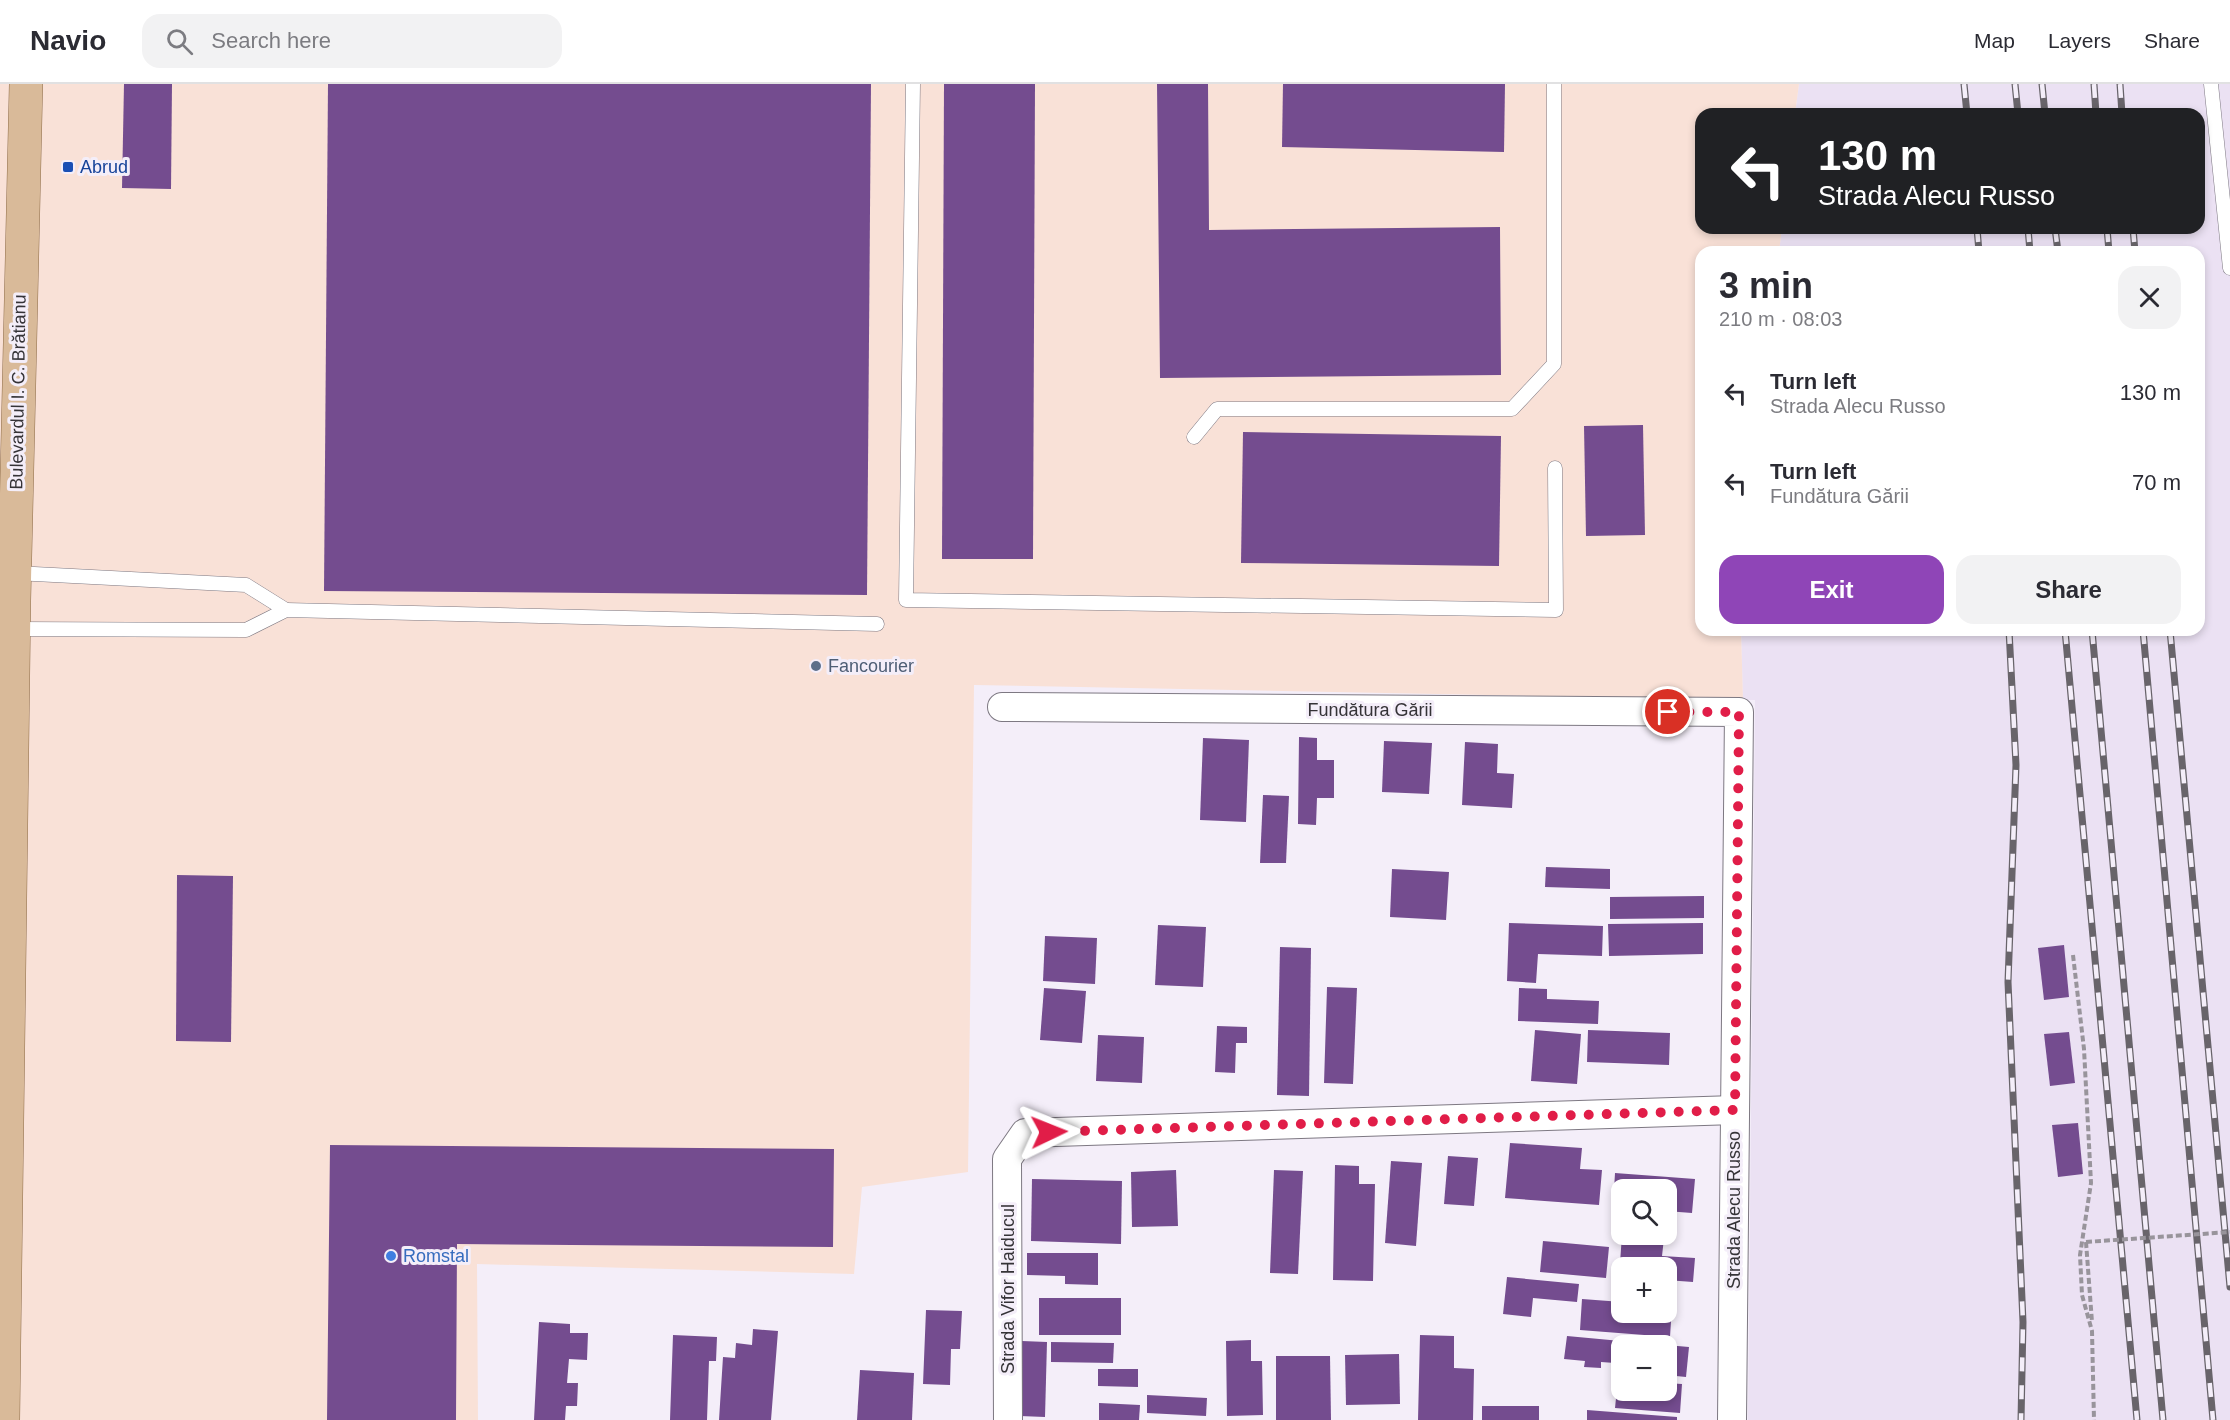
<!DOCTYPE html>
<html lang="en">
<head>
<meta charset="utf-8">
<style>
	body { margin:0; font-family:Helvetica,sans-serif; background:#f2f2f3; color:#2b2b33; height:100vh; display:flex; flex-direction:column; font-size:22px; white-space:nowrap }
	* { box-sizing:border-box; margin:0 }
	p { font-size:20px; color:#7c7c81 }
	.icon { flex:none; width:33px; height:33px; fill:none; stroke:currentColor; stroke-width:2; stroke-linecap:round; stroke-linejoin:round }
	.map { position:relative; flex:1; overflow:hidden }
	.drawer { position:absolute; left:1695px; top:162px; width:510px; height:390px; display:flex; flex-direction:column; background:#fff; border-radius:18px; box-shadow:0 3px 9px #0003 }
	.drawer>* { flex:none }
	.guide { position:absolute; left:1695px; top:24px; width:510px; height:126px; border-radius:18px; box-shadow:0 3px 9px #0003; background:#202124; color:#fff; overflow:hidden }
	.fabs { position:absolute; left:1611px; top:1095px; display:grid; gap:12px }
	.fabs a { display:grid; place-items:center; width:66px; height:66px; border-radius:12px; background:#fff; box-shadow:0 3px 9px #0003; font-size:30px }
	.pin { position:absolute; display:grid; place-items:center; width:51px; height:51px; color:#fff; margin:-26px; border:3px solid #fff; border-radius:50%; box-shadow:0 2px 6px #0007 }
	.me { position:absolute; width:66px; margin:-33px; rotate:88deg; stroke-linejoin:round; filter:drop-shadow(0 0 4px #0008) }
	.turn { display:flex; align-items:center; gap:21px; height:126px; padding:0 24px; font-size:27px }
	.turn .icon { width:78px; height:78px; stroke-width:2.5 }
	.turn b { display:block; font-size:42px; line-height:51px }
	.round { display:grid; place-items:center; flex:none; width:63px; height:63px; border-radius:18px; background:#f2f2f3 }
	.headline { display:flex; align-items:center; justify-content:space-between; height:102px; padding:0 24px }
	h1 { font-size:36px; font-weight:800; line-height:45px }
	.button { display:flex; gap:12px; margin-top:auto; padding:12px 24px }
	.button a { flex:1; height:69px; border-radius:18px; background:#8f45b7; color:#fff; font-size:24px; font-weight:800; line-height:69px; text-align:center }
	.button a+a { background:#f2f2f3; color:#2b2b33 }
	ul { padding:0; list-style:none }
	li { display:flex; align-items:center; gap:18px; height:90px; padding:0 24px }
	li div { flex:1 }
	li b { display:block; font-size:22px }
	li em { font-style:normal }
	header { display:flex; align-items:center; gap:36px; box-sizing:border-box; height:84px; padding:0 30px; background:#fff; border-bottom:2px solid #e1e1e2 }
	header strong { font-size:28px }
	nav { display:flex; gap:33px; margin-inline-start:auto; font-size:21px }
	.search { width:420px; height:54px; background:#f2f2f3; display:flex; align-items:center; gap:15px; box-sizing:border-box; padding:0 21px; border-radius:18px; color:#7c7c81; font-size:22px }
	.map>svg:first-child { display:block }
</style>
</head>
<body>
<header>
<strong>Navio</strong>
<div class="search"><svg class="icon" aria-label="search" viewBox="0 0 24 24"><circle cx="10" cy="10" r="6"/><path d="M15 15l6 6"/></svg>Search here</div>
<nav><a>Map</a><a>Layers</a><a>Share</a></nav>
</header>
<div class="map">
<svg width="2230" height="1336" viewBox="0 0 2230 1336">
	<rect width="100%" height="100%" fill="#f4eef9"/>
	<path fill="#ebe1f3" d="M1799,0H2230V1336H1748L1755,616H1743L1741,546H2199V168H1779L1782,144H2199V30H1795Z"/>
	<path fill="#f9e1d7" d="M0,0H1799L1795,30H1701V144H1782L1779,168H1701V546H1741L1743,616L974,601L968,1088L862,1103L854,1190L477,1180L478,1336H0Z"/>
	<g fill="#744c8f">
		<path d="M124,0H172L171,105L122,104Z"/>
		<path d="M328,0H871L867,511L324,507Z"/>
		<path d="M944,0H1035L1033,475H942Z"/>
		<path d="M1157,0H1208L1209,146L1500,143L1501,291L1160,294Z"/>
		<path d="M1283,0H1505L1504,68L1282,63Z"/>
		<path d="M1643,341L1645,451L1586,452L1584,342Z"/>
		<path d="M1243,348L1501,352L1499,482L1241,479Z"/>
		<path d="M1299,653L1317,654V676H1334V714H1317L1316,741L1298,740Z"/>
		<path d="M1203,654L1249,656L1246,738L1200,736Z"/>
		<path d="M1384,657L1432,659L1429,710L1382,708Z"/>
		<path d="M1465,658L1498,660L1497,689L1514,690L1512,724L1462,721Z"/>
		<path d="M1263,711L1289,712L1286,779H1260Z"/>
		<path d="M1546,783L1610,785V805L1545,803Z"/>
		<path d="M1392,785L1449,788L1446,836L1390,833Z"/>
		<path d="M177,791L233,792L231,958L176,957Z"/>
		<path d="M1704,812V834L1610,835V813Z"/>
		<path d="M1509,839L1603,842L1602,872L1538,870L1536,899L1507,897Z"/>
		<path d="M1703,839V870L1609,872L1608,840Z"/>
		<path d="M1158,841L1206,843L1203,903L1155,901Z"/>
		<path d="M1045,852L1097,854L1095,900L1043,897Z"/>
		<path d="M2064,861L2069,913L2044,916L2038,864Z"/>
		<path d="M1280,863L1311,864L1309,1012L1277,1011Z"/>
		<path d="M1327,903L1357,904L1353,1000L1324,999Z"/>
		<path d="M1044,904L1086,907L1082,959L1040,956Z"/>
		<path d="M1519,904L1547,905V915L1599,917L1598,940L1518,937Z"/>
		<path d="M1217,942L1247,943V959H1236L1235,989L1215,988Z"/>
		<path d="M1535,946L1581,950L1577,1000L1531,997Z"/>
		<path d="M1588,946L1670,949L1669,981L1587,978Z"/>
		<path d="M2069,948L2075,999L2050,1002L2044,950Z"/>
		<path d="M1098,951L1144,953L1142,999L1096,997Z"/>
		<path d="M2078,1039L2083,1090L2058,1093L2052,1041Z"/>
		<path d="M1510,1059L1582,1064L1580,1085L1602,1086L1599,1121L1505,1114Z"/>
		<path d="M330,1061L834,1065L833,1163L457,1160L456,1336H327Z"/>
		<path d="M1448,1072L1478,1074L1474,1122L1444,1120Z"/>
		<path d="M1391,1077L1422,1079L1416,1162L1385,1159Z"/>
		<path d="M1335,1081L1359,1082V1100H1375L1373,1197L1333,1196Z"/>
		<path d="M1176,1086L1178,1142L1132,1143L1131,1088Z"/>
		<path d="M1274,1086L1303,1087L1298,1190L1270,1189Z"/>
		<path d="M1615,1089L1695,1095L1692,1129L1666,1127V1106H1622V1124L1613,1123Z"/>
		<path d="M1032,1095L1122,1097L1121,1160L1031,1157Z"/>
		<path d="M1622,1151L1664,1154L1662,1172L1695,1174L1693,1198L1666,1196V1184H1622V1193H1619Z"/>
		<path d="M1543,1157L1609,1163L1606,1194L1540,1188Z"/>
		<path d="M1027,1169H1098V1201L1065,1200V1192L1027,1191Z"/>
		<path d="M1507,1193L1579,1200L1577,1218L1533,1214L1531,1233L1503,1230Z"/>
		<rect x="1039" y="1214" width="82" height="37"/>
		<path d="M1582,1215L1622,1218V1228H1666V1221L1672,1222L1670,1253L1580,1246Z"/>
		<path d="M926,1226L962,1227L960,1265H951L950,1301L923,1300Z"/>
		<path d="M539,1238L570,1240V1249H588L587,1276L569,1275L567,1299H578L577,1322H566L565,1336H534Z"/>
		<path d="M753,1245L778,1247L771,1336H719L723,1273L735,1274L736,1259L752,1261Z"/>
		<path d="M673,1251L717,1253L716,1277H709L707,1336H670Z"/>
		<path d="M1420,1251L1454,1252V1284L1474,1285L1473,1336H1418Z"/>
		<path d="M1567,1252L1653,1260V1262H1622V1287L1615,1286V1279L1601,1278V1284L1584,1283L1585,1277L1564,1275Z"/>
		<path d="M1251,1256V1277H1262L1263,1331L1227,1332L1226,1257Z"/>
		<path d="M1022,1257L1047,1258L1045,1333L1020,1332Z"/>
		<path d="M1051,1258L1114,1259L1113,1279L1051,1278Z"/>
		<path d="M1666,1261L1689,1263L1686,1293L1666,1291Z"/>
		<path d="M1399,1270L1400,1320L1346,1321L1345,1271Z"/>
		<path d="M1276,1272H1330L1331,1336H1276Z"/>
		<path d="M1098,1285H1138V1303L1098,1302Z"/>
		<path d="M860,1286L914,1289L912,1336H857Z"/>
		<path d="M1618,1295L1622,1296V1306H1666V1299L1682,1300L1680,1329L1615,1324Z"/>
		<path d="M1147,1311L1207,1314L1206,1332L1147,1329Z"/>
		<path d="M1099,1319L1140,1321L1139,1336H1099Z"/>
		<rect x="1482" y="1322" width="57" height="14"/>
		<path d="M1587,1326L1677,1333V1336H1587Z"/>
	</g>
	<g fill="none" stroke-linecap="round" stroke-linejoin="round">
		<defs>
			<g id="service">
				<path d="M913,0L906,516L1556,526L1555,384"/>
				<path d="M2211,0L2230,184"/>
				<path d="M1194,353L1217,325H1512L1554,280V0"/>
				<path d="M15,489L246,501L286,526"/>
				<path d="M14,545L246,546L286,526L877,540"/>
			</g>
			<g id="minor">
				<path d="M1002,623L1739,628L1732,1336"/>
				<path d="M1008,1336L1007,1075L1025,1049L1735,1026"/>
			</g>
			<path id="primary" d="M3,1336L14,517L26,0"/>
		</defs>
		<use href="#service" stroke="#7d7882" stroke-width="15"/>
		<use href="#minor" stroke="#7d7882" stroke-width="30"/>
		<use href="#primary" stroke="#8f6d4a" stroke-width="34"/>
		<g stroke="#98949b" stroke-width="4" stroke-dasharray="6 3" stroke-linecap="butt">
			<path d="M2073,871L2084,965L2091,1099L2080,1171L2082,1211L2092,1247L2094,1336"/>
			<path d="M2086,1158L2092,1238"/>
		</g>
		<use href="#service" stroke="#fff" stroke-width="14"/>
		<use href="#minor" stroke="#fff" stroke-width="28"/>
		<use href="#primary" stroke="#d9ba99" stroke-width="33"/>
		<defs>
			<g id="rail">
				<path d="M1964,0L1967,30"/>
				<path d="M2015,0L2018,30"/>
				<path d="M2042,0L2045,30"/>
				<path d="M2094,0L2096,30"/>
				<path d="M2120,0L2122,30"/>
				<path d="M1977,144L1979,168"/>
				<path d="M2028,144L2030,168"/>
				<path d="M2055,144L2058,168"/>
				<path d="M2107,144L2109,168"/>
				<path d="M2133,144L2135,168"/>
				<path d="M2009,546L2016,681L2008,898L2023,1238L2021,1336"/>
				<path d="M2065,546L2137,1336"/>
				<path d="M2092,546L2163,1336"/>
				<path d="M2143,546L2213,1336"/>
				<path d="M2170,546L2230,1203"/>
			</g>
		</defs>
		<use href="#rail" stroke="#68646a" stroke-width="7"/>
		<use href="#rail" stroke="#f4eef9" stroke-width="4.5" stroke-dasharray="14" stroke-linecap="butt"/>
		<path stroke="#98949b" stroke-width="4" stroke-dasharray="6 3" stroke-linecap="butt" d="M2086,1158L2230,1148"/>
	</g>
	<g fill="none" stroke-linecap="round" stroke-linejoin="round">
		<path stroke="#e11d48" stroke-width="10" stroke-dasharray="0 18" d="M1049,1048L1735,1026L1739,628H1668"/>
	</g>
	<rect fill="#1a4fb4" stroke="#f4eef9" stroke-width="2" x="62" y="77" width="12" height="12" rx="3"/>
	<circle fill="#5c6f8a" stroke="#f4eef9" stroke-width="2" cx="816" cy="582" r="6"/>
	<circle fill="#3f7fe0" stroke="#f4eef9" stroke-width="2" cx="391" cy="1172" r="6"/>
	<g text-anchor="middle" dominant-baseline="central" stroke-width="6" stroke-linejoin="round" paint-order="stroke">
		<g font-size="18" fill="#164399" stroke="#f4eef9" text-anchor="start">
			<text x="80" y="83">Abrud</text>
		</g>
		<g font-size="18" fill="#353337" stroke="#f4eef9">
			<text transform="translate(18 308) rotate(-89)">Bulevardul I. C. Brătianu</text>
			<text x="1370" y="626">Fundătura Gării</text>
			<text transform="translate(1734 1126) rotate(-90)">Strada Alecu Russo</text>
			<text transform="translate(1008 1205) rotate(-90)">Strada Vifor Haiducul</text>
		</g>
		<g font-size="18" fill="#4e5e75" stroke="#f4eef9" text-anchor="start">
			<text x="828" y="582">Fancourier</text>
		</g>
		<g font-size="18" fill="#366cbe" stroke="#f4eef9" text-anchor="start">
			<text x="403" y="1172">Romstal</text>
		</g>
	</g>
</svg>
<div class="fabs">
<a><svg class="icon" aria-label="search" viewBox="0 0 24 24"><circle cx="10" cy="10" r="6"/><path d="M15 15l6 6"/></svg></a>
<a>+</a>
<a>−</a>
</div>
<div class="pin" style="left:1668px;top:628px;background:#d93025"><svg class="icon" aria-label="arrive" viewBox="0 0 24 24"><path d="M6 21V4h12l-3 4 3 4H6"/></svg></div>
<svg class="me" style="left:1049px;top:1048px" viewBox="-20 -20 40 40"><path d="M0-17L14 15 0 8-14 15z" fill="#e11d48" stroke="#fff" stroke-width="4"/></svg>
<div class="guide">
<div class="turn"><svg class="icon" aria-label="left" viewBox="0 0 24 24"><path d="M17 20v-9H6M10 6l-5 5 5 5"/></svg><div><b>130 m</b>Strada Alecu Russo</div></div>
</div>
<section class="drawer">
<div class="headline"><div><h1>3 min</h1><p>210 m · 08:03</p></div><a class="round"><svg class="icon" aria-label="close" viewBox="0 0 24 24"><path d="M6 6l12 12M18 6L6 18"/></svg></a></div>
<ul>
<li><svg class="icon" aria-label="left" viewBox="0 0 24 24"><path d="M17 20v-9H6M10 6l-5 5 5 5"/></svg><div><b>Turn left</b><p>Strada Alecu Russo</p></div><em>130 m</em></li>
<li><svg class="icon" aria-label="left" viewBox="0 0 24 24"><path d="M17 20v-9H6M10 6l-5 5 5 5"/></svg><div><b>Turn left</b><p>Fundătura Gării</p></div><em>70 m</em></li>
</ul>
<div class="button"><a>Exit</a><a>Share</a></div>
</section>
</div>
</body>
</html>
